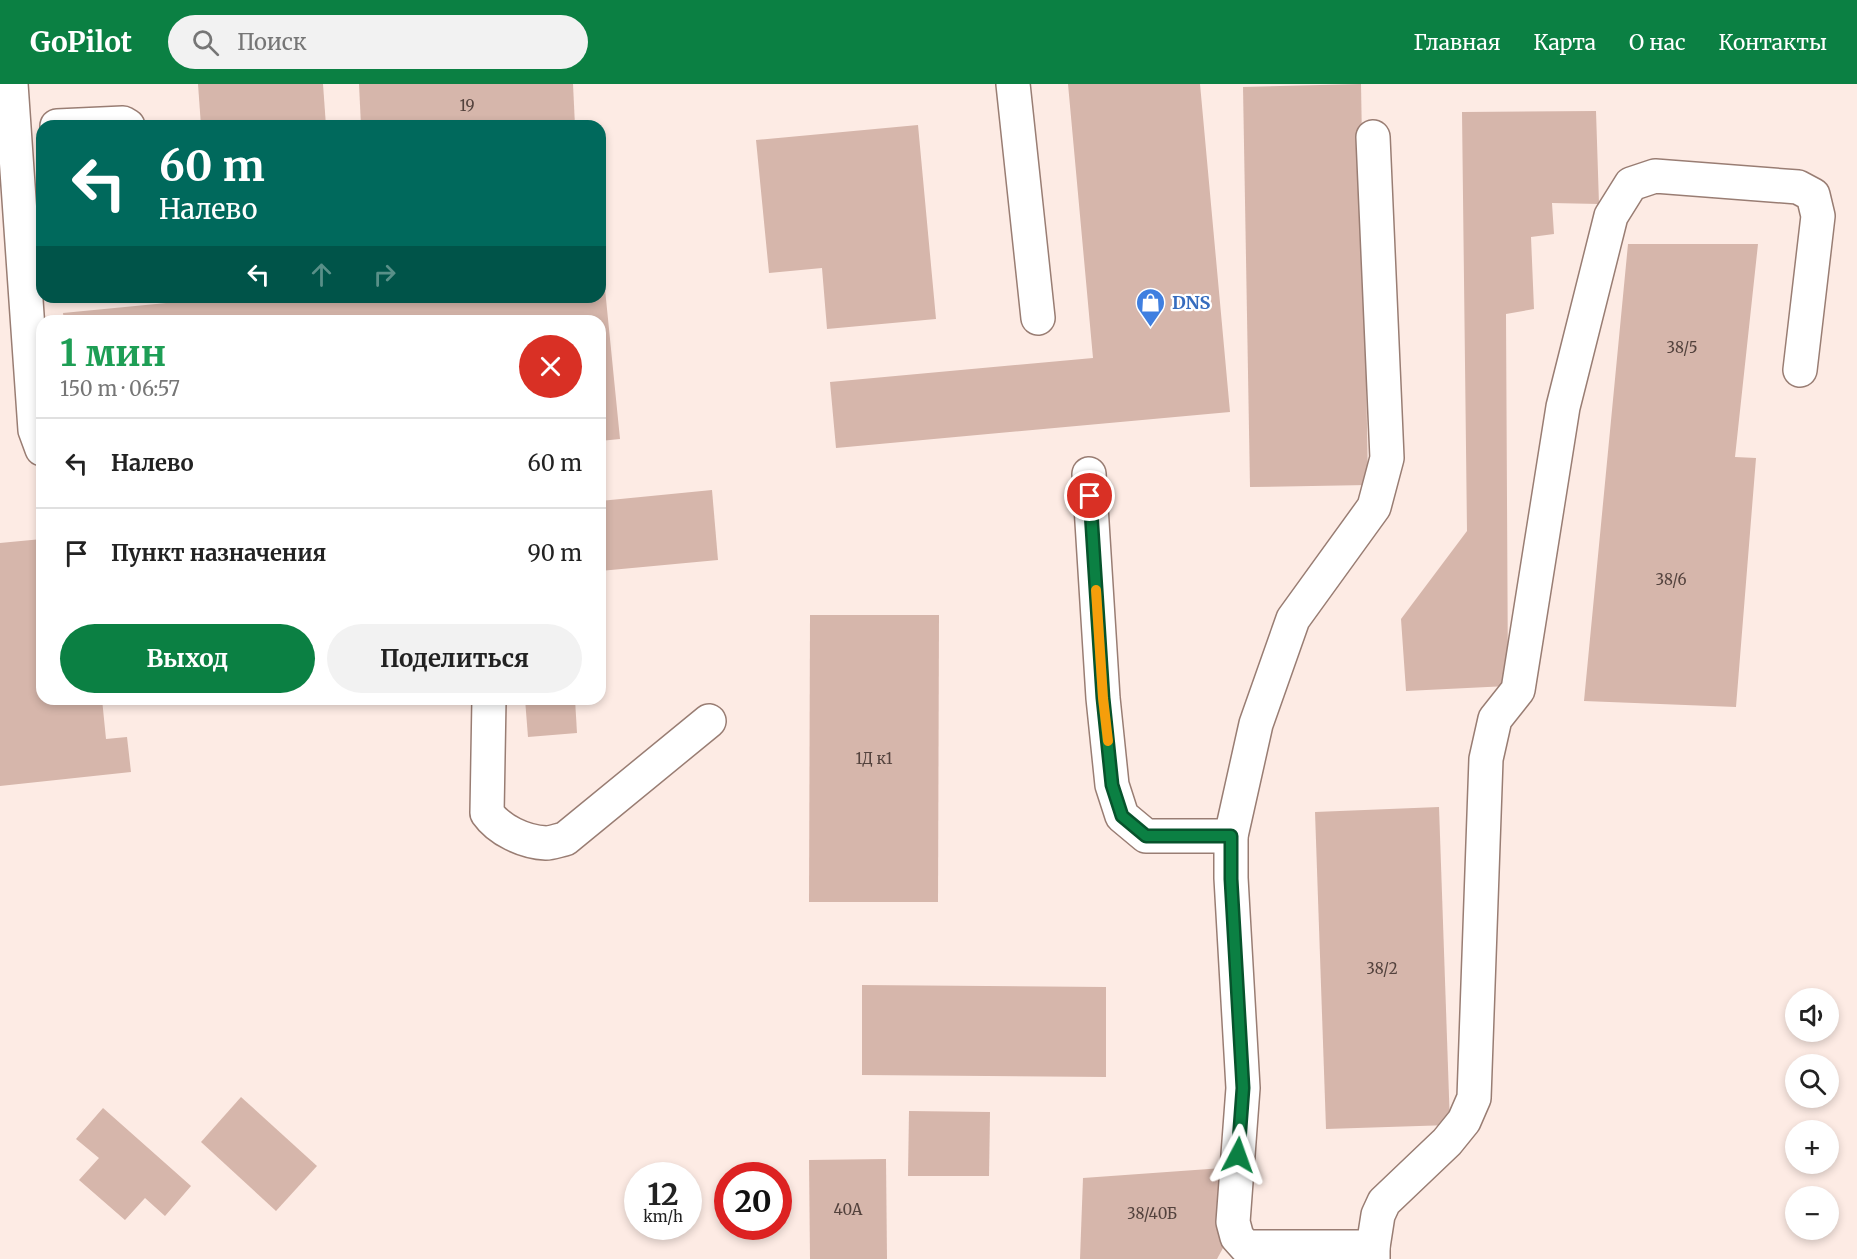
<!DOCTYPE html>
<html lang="ru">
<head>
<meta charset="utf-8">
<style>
	body { margin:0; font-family:Merriweather,serif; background:#f2f2f2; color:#222; height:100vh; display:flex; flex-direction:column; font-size:22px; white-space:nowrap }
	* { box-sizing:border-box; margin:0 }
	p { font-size:20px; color:#767676 }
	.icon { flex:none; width:33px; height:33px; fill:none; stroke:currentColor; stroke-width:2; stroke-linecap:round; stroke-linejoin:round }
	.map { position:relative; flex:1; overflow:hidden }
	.panel { position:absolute; left:36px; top:231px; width:570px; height:390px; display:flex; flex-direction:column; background:#fff; border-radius:18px; box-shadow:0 3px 9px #0003 }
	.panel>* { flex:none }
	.banner { position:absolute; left:36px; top:36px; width:570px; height:183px; border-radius:18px; box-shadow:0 3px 9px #0003; background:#00695c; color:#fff; overflow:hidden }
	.tools { position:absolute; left:1785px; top:904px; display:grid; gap:12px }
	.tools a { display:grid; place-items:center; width:54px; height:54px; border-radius:50%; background:#fff; box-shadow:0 3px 9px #0003; font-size:30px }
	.speed { position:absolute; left:624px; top:1078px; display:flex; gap:12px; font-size:30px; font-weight:700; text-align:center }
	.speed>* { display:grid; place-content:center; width:78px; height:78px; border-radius:50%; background:#fff; box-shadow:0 3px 9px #0003; line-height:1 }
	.speed small { font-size:15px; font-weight:400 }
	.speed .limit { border:9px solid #d22; background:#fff; color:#111 }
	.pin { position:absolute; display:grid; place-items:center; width:51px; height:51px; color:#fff; margin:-26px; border:3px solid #fff; border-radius:50%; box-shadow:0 2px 6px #0007 }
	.me { position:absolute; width:66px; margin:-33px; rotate:4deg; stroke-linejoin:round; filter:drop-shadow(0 0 4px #0008) }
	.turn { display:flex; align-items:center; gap:21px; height:126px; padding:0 24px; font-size:27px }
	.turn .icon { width:78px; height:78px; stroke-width:2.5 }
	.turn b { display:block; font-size:42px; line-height:51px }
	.lanes { display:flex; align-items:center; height:57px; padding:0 24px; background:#0003; justify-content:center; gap:30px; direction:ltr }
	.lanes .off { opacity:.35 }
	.round { display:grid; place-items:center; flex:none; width:63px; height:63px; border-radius:32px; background:#f2f2f2 }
	.overview { display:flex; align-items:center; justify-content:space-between; height:102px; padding:0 24px }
	h1 { font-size:36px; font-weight:700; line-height:45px; color:#1e9e55 }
	.cta { display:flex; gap:12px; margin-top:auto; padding:12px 24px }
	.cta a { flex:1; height:69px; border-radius:36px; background:#0b8043; color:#fff; font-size:24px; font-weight:700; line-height:69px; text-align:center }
	.cta a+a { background:#f2f2f2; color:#222 }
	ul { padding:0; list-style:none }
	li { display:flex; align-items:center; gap:18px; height:90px; padding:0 24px; border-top:2px solid #e0e0e0 }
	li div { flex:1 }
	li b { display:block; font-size:22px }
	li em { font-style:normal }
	header { display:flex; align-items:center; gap:36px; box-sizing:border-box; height:84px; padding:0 30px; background:#0b8043; color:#fff }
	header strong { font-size:28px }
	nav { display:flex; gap:33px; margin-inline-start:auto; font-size:21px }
	.search { width:420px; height:54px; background:#f2f2f2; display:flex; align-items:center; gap:15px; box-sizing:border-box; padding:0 21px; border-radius:33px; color:#767676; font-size:22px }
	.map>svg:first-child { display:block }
</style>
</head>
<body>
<header>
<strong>GoPilot</strong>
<div class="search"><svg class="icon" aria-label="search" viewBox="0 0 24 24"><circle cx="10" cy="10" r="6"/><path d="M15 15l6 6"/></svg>Поиск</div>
<nav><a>Главная</a><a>Карта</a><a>О нас</a><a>Контакты</a></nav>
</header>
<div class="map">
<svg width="1857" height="1175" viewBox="0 0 1857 1175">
	<rect width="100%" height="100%" fill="#fdebe4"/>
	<g fill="#d6b6ab">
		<path d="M198,0H323L326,42H201Z"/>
		<path d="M359,0H573L575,42H361Z"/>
		<path d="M1068,0H1200L1230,328L836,364L830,298L1093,274Z"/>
		<path d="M1361,0L1368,401L1250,403L1243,3Z"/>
		<path d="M1596,27L1599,120L1552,119L1554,150L1531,153L1534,225L1506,230L1508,602L1406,607L1401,535L1467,447L1462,28Z"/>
		<path d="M918,41L936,235L827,245L822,184L769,189L756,56Z"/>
		<path d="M1628,160H1758L1735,373L1756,374L1736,623L1584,617Z"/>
		<path d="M602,175L620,355L600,357V237H64L63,229L228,213H600V176Z"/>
		<path d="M712,406L718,476L600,487V417Z"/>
		<path d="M42,455V615H102L106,655L127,653L131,688L0,702V459Z"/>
		<path d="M810,531H939L938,818H809Z"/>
		<path d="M525,615H575L577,649L528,653Z"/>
		<path d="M1439,723L1450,1041L1326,1045L1315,728Z"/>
		<path d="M862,901L1106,903V993L862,991Z"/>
		<path d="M241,1013L317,1082L276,1127L201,1058Z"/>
		<path d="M103,1024L191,1102L165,1132L145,1114L125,1136L79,1096L99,1074L76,1055Z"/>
		<path d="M909,1027L990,1028L989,1092H908Z"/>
		<path d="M886,1075L887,1175H810L809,1076Z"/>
		<path d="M1223,1084V1164L1217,1175H1080L1083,1094Z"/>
	</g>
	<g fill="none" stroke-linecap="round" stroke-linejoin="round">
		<defs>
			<g id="minor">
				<path d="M11,0L35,346L42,365"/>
				<path d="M1013,0L1038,234"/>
				<path d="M57,42L123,39L128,42"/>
				<path d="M1089,390L1103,614L1112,701L1122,732L1146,752H1231"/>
				<path d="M489,615L487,729C499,746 524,758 546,759C552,759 559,756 565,755L709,637"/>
				<path d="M1373,1163H1246L1237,1153L1233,1138L1243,1004L1231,794V752L1256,640L1293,535L1374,423L1387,374L1373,53"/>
				<path d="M1373,1175V1163L1378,1131L1384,1118L1447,1058L1464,1037L1474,1014L1486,675L1495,635L1518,606L1563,323L1611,132L1631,100L1655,92L1798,103L1813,111L1818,132L1800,286"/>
			</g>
		</defs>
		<use href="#minor" stroke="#997d73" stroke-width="36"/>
		<use href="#minor" stroke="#fff" stroke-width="33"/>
	</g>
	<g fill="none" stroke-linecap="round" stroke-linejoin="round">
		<defs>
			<path id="route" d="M1090,412L1103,614L1112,701L1122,732L1146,752H1231V795L1243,1004L1238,1071"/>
		</defs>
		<use href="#route" stroke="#07532c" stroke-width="15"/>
		<use href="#route" stroke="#0b8043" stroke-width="10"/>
		<path stroke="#f59e0b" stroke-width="10" d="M1096,506L1103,614L1108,657"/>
	</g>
	<defs>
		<symbol id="shop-pin" viewBox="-11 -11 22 30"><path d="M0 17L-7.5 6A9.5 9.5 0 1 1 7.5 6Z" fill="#3f7fe0" stroke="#fff"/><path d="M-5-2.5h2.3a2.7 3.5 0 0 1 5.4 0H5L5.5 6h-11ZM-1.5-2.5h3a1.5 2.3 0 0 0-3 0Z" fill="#fff"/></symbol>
	</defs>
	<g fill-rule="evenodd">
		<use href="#shop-pin" x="1134" y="202" width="33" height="45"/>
	</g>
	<g text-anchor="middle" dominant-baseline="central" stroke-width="4.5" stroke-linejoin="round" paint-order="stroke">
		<g font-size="15" fill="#53423d">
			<text x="467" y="21">19</text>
			<text x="1682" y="263">38/5</text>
			<text x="1671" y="495">38/6</text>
			<text x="874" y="674">1Д к1</text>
			<text x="1382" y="884">38/2</text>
			<text x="848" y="1125">40А</text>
			<text x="1152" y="1129">38/40Б</text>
		</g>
		<g font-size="18" font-weight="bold" fill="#366cbe" stroke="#fff" text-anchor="start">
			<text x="1172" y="218">DNS</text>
		</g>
	</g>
</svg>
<div class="tools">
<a><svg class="icon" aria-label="sound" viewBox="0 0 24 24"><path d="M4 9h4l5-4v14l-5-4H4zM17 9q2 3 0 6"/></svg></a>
<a><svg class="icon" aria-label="search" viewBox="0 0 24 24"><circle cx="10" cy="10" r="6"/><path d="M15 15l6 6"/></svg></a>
<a>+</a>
<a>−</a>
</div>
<div class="speed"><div>12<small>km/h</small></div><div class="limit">20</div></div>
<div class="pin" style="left:1090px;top:412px;background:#d93025"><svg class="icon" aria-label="arrive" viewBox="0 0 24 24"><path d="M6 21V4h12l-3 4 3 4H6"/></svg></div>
<svg class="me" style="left:1238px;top:1071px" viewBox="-20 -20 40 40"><path d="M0-17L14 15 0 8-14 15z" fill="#0b8043" stroke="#fff" stroke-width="4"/></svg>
<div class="banner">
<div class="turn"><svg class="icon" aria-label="left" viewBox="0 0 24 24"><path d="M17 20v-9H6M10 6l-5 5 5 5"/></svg><div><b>60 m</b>Налево</div></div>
<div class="lanes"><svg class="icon" aria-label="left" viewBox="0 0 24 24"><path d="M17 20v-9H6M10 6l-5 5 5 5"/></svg><svg class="icon off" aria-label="ahead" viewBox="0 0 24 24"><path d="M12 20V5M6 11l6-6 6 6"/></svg><svg class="icon off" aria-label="right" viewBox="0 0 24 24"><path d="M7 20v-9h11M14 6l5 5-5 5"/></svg></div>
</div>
<section class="panel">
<div class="overview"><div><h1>1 мин</h1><p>150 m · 06:57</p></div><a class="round" style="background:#d93025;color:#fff"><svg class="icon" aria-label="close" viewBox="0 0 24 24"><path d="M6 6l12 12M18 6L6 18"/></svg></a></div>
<ul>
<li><svg class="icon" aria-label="left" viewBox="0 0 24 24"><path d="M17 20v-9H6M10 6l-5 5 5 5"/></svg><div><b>Налево</b></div><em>60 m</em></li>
<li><svg class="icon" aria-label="arrive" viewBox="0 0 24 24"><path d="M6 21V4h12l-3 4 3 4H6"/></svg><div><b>Пункт назначения</b></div><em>90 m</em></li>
</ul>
<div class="cta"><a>Выход</a><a>Поделиться</a></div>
</section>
</div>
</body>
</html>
